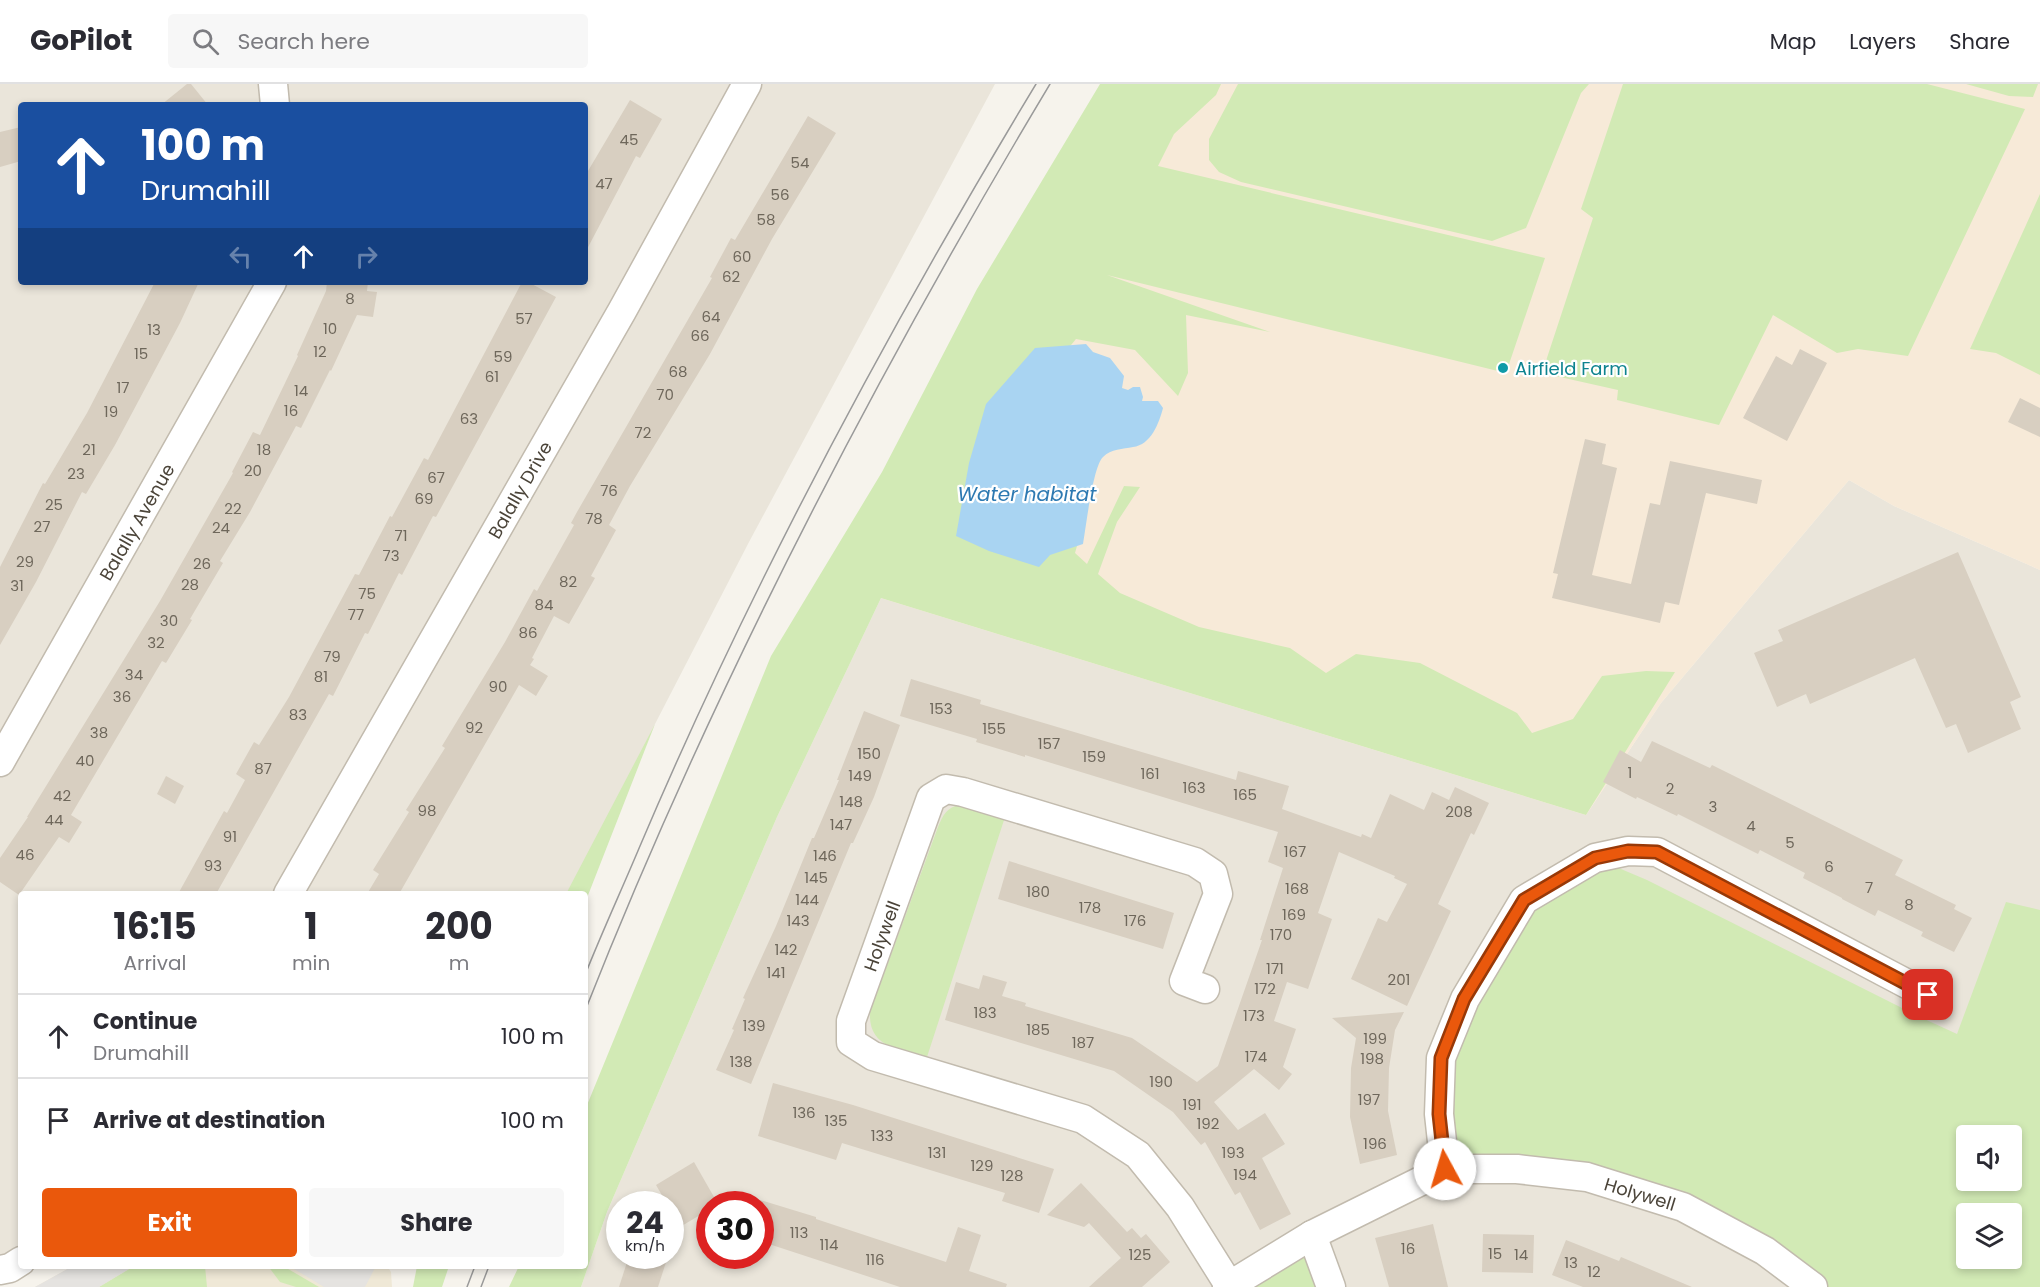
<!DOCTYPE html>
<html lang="en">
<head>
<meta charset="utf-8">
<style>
	body { margin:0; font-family:Poppins,sans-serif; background:#f7f7f7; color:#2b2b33; height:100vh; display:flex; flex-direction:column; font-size:22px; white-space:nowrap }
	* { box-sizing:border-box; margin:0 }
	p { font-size:20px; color:#7c7c81 }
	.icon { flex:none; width:33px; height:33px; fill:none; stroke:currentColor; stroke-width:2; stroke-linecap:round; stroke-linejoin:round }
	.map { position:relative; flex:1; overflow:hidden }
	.side { position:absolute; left:18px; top:807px; width:570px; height:378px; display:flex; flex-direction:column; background:#fff; border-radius:6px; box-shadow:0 3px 9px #0003 }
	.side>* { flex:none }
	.top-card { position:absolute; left:18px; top:18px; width:570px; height:183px; border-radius:6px; box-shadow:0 3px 9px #0003; background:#1a4fa0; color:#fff; overflow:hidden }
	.buttons { position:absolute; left:1956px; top:1041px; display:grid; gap:12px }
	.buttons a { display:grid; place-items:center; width:66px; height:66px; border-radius:6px; background:#fff; box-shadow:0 3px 9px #0003; font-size:30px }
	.speed { position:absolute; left:606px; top:1107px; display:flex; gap:12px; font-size:30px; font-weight:700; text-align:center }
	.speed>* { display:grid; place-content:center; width:78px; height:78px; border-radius:50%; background:#fff; box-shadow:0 3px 9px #0003; line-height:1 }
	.speed small { font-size:15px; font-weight:400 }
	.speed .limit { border:9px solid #d22; background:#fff; color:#111 }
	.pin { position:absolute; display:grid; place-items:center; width:51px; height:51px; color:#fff; margin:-26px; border-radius:12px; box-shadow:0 3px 9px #0006 }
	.me { position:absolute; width:66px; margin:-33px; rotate:354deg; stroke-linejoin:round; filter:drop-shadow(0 0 4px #0008) }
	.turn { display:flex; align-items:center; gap:21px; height:126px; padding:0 24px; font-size:27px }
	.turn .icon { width:78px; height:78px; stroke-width:2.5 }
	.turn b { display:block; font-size:42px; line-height:51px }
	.lanes { display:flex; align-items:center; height:57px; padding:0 24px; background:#0003; justify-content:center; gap:30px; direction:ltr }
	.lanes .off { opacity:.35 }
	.eta { display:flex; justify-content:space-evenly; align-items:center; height:102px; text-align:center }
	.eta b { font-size:36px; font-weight:700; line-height:42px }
	.primary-button { display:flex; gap:12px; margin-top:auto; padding:12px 24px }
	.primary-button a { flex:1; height:69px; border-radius:6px; background:#ea580c; color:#fff; font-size:24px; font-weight:700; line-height:69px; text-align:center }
	.primary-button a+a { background:#f7f7f7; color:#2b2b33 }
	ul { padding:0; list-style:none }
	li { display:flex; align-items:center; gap:18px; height:84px; padding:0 24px; border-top:2px solid #e1e1e2 }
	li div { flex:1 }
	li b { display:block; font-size:22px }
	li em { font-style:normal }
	header { display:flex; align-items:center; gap:36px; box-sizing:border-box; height:84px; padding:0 30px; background:#fff; border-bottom:2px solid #e1e1e2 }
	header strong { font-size:28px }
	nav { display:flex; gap:33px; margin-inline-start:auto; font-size:21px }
	.search { width:420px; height:54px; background:#f7f7f7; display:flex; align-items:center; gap:15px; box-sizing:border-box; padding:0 21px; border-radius:6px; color:#7c7c81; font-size:22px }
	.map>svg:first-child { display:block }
</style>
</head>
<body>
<header>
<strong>GoPilot</strong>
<div class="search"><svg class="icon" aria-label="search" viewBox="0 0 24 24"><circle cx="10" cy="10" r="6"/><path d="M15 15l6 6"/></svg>Search here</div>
<nav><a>Map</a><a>Layers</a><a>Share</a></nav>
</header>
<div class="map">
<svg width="2040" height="1203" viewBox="0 0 2040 1203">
	<rect width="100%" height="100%" fill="#f6f3ec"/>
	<g fill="#eae5da" fill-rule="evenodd">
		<path d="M0,0H995L749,458L655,640L578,810H21V1177L0,1186ZM21,21H585V198H21Z"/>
		<path d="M1849,396L1894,422L2040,486V1203H581L607,1128L777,733L881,514L1586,731L1661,619ZM1966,1052H2012V1096H1966ZM620,1120H670V1172H620ZM710,1120H760V1172H710ZM1966,1130H2012V1174H1966Z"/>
	</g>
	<path fill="#f7ead8" d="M1133,0H2040V486L1894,422L1849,396L1661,619L1586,731L881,514Z"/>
	<path fill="#efe8d6" d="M73,1182H387L391,1188L392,1203H35Z"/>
	<g fill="#d2eab5" fill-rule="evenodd">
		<path d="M1100,0H1221L1216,11L1174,50L1158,82L1545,174L1506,289L1107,191L1270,248L1186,231L1188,289L1178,312L1135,266L1076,255L1024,318L1082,444L1075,469L1087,480L1124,402L1140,403L1117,438L1098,490L1120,509L1199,543L1290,564L1326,589L1356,570L1420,579L1517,629L1532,649L1573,635L1602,592L1646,587L1675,588L1586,731L881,514L777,733L607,1128L581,1203H509L519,1182H585V1026L771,572L882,388L977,205Z"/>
		<path d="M1238,0H1589L1581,9L1526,144L1492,157L1241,98L1219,88L1209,76V55Z"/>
		<path d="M1623,0H1927L2025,25L1908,272L1858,265L1837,269L1773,231L1719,341L1617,316L1618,306L1542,289L1593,134L1581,125Z"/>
		<path d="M1966,0H2038L2033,13L2009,12Z"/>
		<path d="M2040,110V291L1996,269L1970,265Z"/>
		<path d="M655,640L585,819V810H566Z"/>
		<path d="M960,721L1005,733L927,973C899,965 868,964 870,928L938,743C943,731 947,723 960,721Z"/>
		<path d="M1595,774L1647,796L1920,933L1957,950L2006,818L2040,826V1203H1813L1683,1123L1445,1085L1439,1030L1465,915L1524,816ZM1966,1052H2012V1096H1966ZM1966,1130H2012V1174H1966Z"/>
		<path d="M1312,1151L1331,1203H1227Z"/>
		<path d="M134,1182H205L207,1203H99Z"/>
		<path d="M268,1182H283L319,1203H296L280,1198Z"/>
		<path d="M417,1182H449L442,1203H413Z"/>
	</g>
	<g fill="#e5e3e0">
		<path d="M73,1182H134L99,1203H35Z"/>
		<path d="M289,1182H376L365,1203H324Z"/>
	</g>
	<path fill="#a9d4f2" d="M1086,260L1093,268L1110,274L1124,292L1122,304L1128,306L1133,303H1140L1143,313L1142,317H1158L1163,324C1159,339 1151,361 1133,363C1123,365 1111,365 1103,373C1093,382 1086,443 1083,460L1050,471L1039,483L989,467L956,452L969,379L986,320L1035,264Z"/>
	<g fill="#d8cfc1">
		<path d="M187,0H191L208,21H161Z"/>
		<path d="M630,16L662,35L640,74L636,72L585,169V92Z"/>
		<path d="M808,32L836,49L772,155L710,270L630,402L609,441L616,446L591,492L595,494L569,540L554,532L532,574L534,575L530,581L548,592L536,612L519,601L399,810H367L379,790L373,786L409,728L406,726L445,664L442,662L505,558L534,505L537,507L574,441L571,439L577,428L712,194L710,193L731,154L735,156Z"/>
		<path d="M21,43V77L0,83V48Z"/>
		<path d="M155,198H199L180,239L115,361L86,410L82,408L36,498L0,561V483L43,399L45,400L87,329Z"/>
		<path d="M327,198H368L367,207L377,208L373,233L357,231L331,287L330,286L301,344L296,342L250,428L220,477L223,479L190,535L192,536L166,579L162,577L71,731L82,738L69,759L59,753L19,811L0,798V774L28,733H27L160,517L233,389L232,388L253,348L260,351L298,272L297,271L326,207Z"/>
		<path d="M522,198H528L556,213L436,433L433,432L402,491L399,489L368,550L365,549L333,612L329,610L216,810H178L224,727L227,729L245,696L236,690L254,658L259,661L289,613L355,490L359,491L390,432L392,433L424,374L428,376Z"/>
		<path d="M1800,265L1827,279L1787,357L1743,334L1776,272L1792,281Z"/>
		<path d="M2020,314L2040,324V353L2008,338Z"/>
		<path d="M1585,355L1606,360L1602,380L1617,384L1592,491L1631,500L1650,419L1660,421L1670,377L1762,396L1757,420L1706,409L1679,521L1665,518L1660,539L1552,514L1558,490L1553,489Z"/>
		<path d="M1958,468L2021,613L2010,618L2021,645L1968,669L1956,640L1946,644L1915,574L1810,620L1806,610L1777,623L1754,569L1783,557L1778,546Z"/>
		<path d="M911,595L981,616L980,620L1236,696L1238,687L1289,702L1282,725L1361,753L1362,750L1371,754L1390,710L1424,726L1432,708L1449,716L1455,703L1489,719L1474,751L1471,749L1438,820L1451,827L1407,922L1351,895L1378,834L1387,838L1407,800L1394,794L1395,792L1339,768L1318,829L1332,835L1308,905L1287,898L1274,937L1296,945L1283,983L1292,990L1279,1006L1254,985L1214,1018L1238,1046L1265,1029L1285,1060L1262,1074L1291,1130L1260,1146L1240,1108L1235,1111L1205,1058L1201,1061L1173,1028L1114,987L945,936L956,898L979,905L983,891L1007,898L1002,912L1026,919L1025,922L1132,954L1197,998L1218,982L1262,856H1260L1283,784L1268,778L1278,748L1025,671V673L976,658L977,655L900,632Z"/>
		<path d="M864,627L900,641L874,713L853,759H851L751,1000L716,986L734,946L732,945L745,915L743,914L776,842L812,754H814L839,696H837Z"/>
		<path d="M1652,657L1710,684L1712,681L1903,776L1895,791L1956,821L1954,825L1972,834L1954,868L1921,852L1923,848L1878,826L1875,832L1842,815V814L1803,794L1805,789L1760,766L1758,770L1678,730L1677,732L1637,713L1636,715L1603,698L1620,666L1641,678Z"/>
		<path d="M166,692L184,702L175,720L157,710Z"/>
		<path d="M1009,777L1174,829L1163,865L998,815Z"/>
		<path d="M1404,928L1395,946L1389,984L1388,1027L1397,1071L1360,1080L1350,1033L1351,984L1356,954L1332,934Z"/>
		<path d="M773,999L853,1021L1054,1085L1039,1129L1002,1117L1005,1109L842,1059L836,1076L758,1052Z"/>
		<path d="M694,1078L718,1120H710V1125L670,1149V1120H667L656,1101Z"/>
		<path d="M1081,1099L1127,1148L1132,1144L1141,1154L1146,1150L1170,1178L1142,1203H1089L1121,1174L1089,1139L1084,1143L1047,1131Z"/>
		<path d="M760,1116L816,1133V1135L946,1178L958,1143L981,1151L969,1187L1007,1200L1006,1203H900L760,1157Z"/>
		<path d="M1433,1140L1448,1203H1389L1375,1154Z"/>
		<path d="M1483,1150L1534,1151L1533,1189L1482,1188Z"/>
		<path d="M1566,1156L1619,1177L1621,1173L1692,1203H1583L1552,1191Z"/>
		<path d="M629,1172H668L658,1203H619Z"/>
	</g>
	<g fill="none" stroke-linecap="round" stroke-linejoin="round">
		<defs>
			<g id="minor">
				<path d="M273,0L275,21"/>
				<path d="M0,678L272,198"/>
				<path d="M288,810L622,227L747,0"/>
				<path d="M1205,905L1184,897L1218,810L1213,790L1195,778L963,708L946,705L931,714L851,937V958L873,972L1083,1035L1138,1071L1180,1123L1229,1201"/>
				<path d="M1445,1085L1439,1030L1441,974L1465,915L1524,816L1595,774L1628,767L1657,768L1928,911"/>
				<path d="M1312,1151L1331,1203"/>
				<path d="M0,1186L10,1184L21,1177"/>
				<path d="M1227,1203L1312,1151L1445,1085H1517L1587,1093L1683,1123L1765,1167L1813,1203"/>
			</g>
		</defs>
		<use href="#minor" stroke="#c2bbae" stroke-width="31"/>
		<use href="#minor" stroke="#fff" stroke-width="28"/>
		<g stroke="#9a9a9a" stroke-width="1.5">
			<path d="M585,891C602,848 622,805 640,762C752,498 888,245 1036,0"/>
			<path d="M585,927C712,605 872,297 1050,0"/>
			<path d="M467,1203L475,1182"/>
			<path d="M481,1203L489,1182"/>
		</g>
	</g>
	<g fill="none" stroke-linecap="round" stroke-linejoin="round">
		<defs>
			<path id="route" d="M1445,1085L1439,1030L1441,974L1464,915L1524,816L1595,774L1628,767L1657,768L1928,911"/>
		</defs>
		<use href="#route" stroke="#983908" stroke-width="15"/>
		<use href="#route" stroke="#ea580c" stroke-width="10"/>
	</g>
	<circle fill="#0f9aa8" stroke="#fff" stroke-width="2" cx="1503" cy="284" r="6"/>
	<g text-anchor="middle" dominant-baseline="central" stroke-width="4.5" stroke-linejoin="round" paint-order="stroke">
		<g font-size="15" fill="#6e675b">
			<text x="629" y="55">45</text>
			<text x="800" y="78">54</text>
			<text x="604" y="99">47</text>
			<text x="780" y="110">56</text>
			<text x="766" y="135">58</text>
			<text x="742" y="172">60</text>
			<text x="731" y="192">62</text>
			<text x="350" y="214">8</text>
			<text x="711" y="232">64</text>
			<text x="524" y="234">57</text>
			<text x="330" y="244">10</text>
			<text x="154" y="245">13</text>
			<text x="700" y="251">66</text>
			<text x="320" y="267">12</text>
			<text x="141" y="269">15</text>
			<text x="503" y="272">59</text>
			<text x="678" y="287">68</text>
			<text x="492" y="292">61</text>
			<text x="123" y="303">17</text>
			<text x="301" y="306">14</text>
			<text x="665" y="310">70</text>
			<text x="291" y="326">16</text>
			<text x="111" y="327">19</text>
			<text x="469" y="334">63</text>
			<text x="643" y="348">72</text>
			<text x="89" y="365">21</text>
			<text x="264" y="365">18</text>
			<text x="253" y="386">20</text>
			<text x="76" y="389">23</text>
			<text x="436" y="393">67</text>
			<text x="609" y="406">76</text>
			<text x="424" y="414">69</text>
			<text x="54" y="420">25</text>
			<text x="233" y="424">22</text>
			<text x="594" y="434">78</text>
			<text x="42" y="442">27</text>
			<text x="221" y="443">24</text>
			<text x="401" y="451">71</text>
			<text x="391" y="471">73</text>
			<text x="25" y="477">29</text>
			<text x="202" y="479">26</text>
			<text x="568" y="497">82</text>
			<text x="190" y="500">28</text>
			<text x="17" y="501">31</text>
			<text x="367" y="509">75</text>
			<text x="544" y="520">84</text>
			<text x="356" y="530">77</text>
			<text x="169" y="536">30</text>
			<text x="528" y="548">86</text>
			<text x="156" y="558">32</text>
			<text x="332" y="572">79</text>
			<text x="134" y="590">34</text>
			<text x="321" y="592">81</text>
			<text x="498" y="602">90</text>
			<text x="122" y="612">36</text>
			<text x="941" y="624">153</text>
			<text x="298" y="630">83</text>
			<text x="474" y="643">92</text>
			<text x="994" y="644">155</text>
			<text x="99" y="648">38</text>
			<text x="1049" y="659">157</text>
			<text x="869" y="669">150</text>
			<text x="1094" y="672">159</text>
			<text x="85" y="676">40</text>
			<text x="263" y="684">87</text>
			<text x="1630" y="688">1</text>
			<text x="1150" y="689">161</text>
			<text x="860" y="691">149</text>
			<text x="1194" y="703">163</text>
			<text x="1670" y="704">2</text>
			<text x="1245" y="710">165</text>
			<text x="62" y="711">42</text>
			<text x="851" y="717">148</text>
			<text x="1713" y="722">3</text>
			<text x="427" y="726">98</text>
			<text x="1459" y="727">208</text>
			<text x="54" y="735">44</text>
			<text x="841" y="740">147</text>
			<text x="1751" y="741">4</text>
			<text x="230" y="752">91</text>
			<text x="1790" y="758">5</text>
			<text x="1295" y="767">167</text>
			<text x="25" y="770">46</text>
			<text x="825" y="771">146</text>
			<text x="213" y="781">93</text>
			<text x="1829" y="782">6</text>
			<text x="816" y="793">145</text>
			<text x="1869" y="803">7</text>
			<text x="1297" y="804">168</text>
			<text x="1038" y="807">180</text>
			<text x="807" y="815">144</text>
			<text x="1909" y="820">8</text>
			<text x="1090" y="823">178</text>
			<text x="1294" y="830">169</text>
			<text x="798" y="836">143</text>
			<text x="1135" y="836">176</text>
			<text x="1281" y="850">170</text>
			<text x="786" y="865">142</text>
			<text x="1275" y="884">171</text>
			<text x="776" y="888">141</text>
			<text x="1399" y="895">201</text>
			<text x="1265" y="904">172</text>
			<text x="985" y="928">183</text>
			<text x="1254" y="931">173</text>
			<text x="754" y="941">139</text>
			<text x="1038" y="945">185</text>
			<text x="1375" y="954">199</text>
			<text x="1083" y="958">187</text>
			<text x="1256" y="972">174</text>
			<text x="1372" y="974">198</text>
			<text x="741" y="977">138</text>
			<text x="1161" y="997">190</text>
			<text x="1369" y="1015">197</text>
			<text x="1192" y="1020">191</text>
			<text x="804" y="1028">136</text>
			<text x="836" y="1036">135</text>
			<text x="1208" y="1039">192</text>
			<text x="882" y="1051">133</text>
			<text x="1375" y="1059">196</text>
			<text x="937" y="1068">131</text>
			<text x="1233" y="1068">193</text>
			<text x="982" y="1081">129</text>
			<text x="1245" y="1090">194</text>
			<text x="1012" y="1091">128</text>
			<text x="799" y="1148">113</text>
			<text x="829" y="1160">114</text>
			<text x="1408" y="1164">16</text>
			<text x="1495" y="1169">15</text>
			<text x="1140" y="1170">125</text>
			<text x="1521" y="1170">14</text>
			<text x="875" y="1175">116</text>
			<text x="1571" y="1178">13</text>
			<text x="1594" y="1187">12</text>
		</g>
		<g font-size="18" fill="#0d838f" stroke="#fff" text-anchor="start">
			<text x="1515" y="284">Airfield Farm</text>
		</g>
		<g font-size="18" fill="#4b4439" stroke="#fff">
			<text transform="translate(520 406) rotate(-60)">Balally Drive</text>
			<text transform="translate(137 438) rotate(-60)">Balally Avenue</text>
			<text transform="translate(882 852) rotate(-70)">Holywell</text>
			<text transform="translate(1640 1110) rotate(17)">Holywell</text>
		</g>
		<g font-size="20" font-style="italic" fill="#2e7ab2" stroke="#fff">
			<text x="1027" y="410">Water habitat</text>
		</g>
	</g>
</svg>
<div class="buttons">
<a><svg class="icon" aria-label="sound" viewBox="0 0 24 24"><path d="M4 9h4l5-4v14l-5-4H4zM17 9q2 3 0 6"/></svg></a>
<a><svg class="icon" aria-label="layers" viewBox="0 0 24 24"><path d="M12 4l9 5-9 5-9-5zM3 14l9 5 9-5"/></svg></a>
</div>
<div class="speed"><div>24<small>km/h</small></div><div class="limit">30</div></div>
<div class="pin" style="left:1928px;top:911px;background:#d93025"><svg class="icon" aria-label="arrive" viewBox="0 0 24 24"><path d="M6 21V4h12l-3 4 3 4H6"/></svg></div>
<svg class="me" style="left:1445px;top:1085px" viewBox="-20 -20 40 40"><circle r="19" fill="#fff"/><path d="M0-13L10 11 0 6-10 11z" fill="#ea580c"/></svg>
<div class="top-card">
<div class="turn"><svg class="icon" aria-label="ahead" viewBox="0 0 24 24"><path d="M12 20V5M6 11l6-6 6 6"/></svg><div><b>100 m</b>Drumahill</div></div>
<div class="lanes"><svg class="icon off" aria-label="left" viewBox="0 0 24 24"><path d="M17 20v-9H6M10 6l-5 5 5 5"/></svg><svg class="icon" aria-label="ahead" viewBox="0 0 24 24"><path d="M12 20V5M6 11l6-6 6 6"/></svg><svg class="icon off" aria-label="right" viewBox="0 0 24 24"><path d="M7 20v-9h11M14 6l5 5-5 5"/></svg></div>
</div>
<section class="side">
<div class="eta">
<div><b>16:15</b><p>Arrival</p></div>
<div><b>1</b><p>min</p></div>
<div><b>200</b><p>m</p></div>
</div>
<ul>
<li><svg class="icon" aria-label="ahead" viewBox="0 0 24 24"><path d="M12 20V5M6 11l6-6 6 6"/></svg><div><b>Continue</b><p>Drumahill</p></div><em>100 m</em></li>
<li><svg class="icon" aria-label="arrive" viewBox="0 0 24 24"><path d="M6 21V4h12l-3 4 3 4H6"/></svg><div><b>Arrive at destination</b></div><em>100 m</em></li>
</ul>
<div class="primary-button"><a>Exit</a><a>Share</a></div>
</section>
</div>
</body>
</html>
